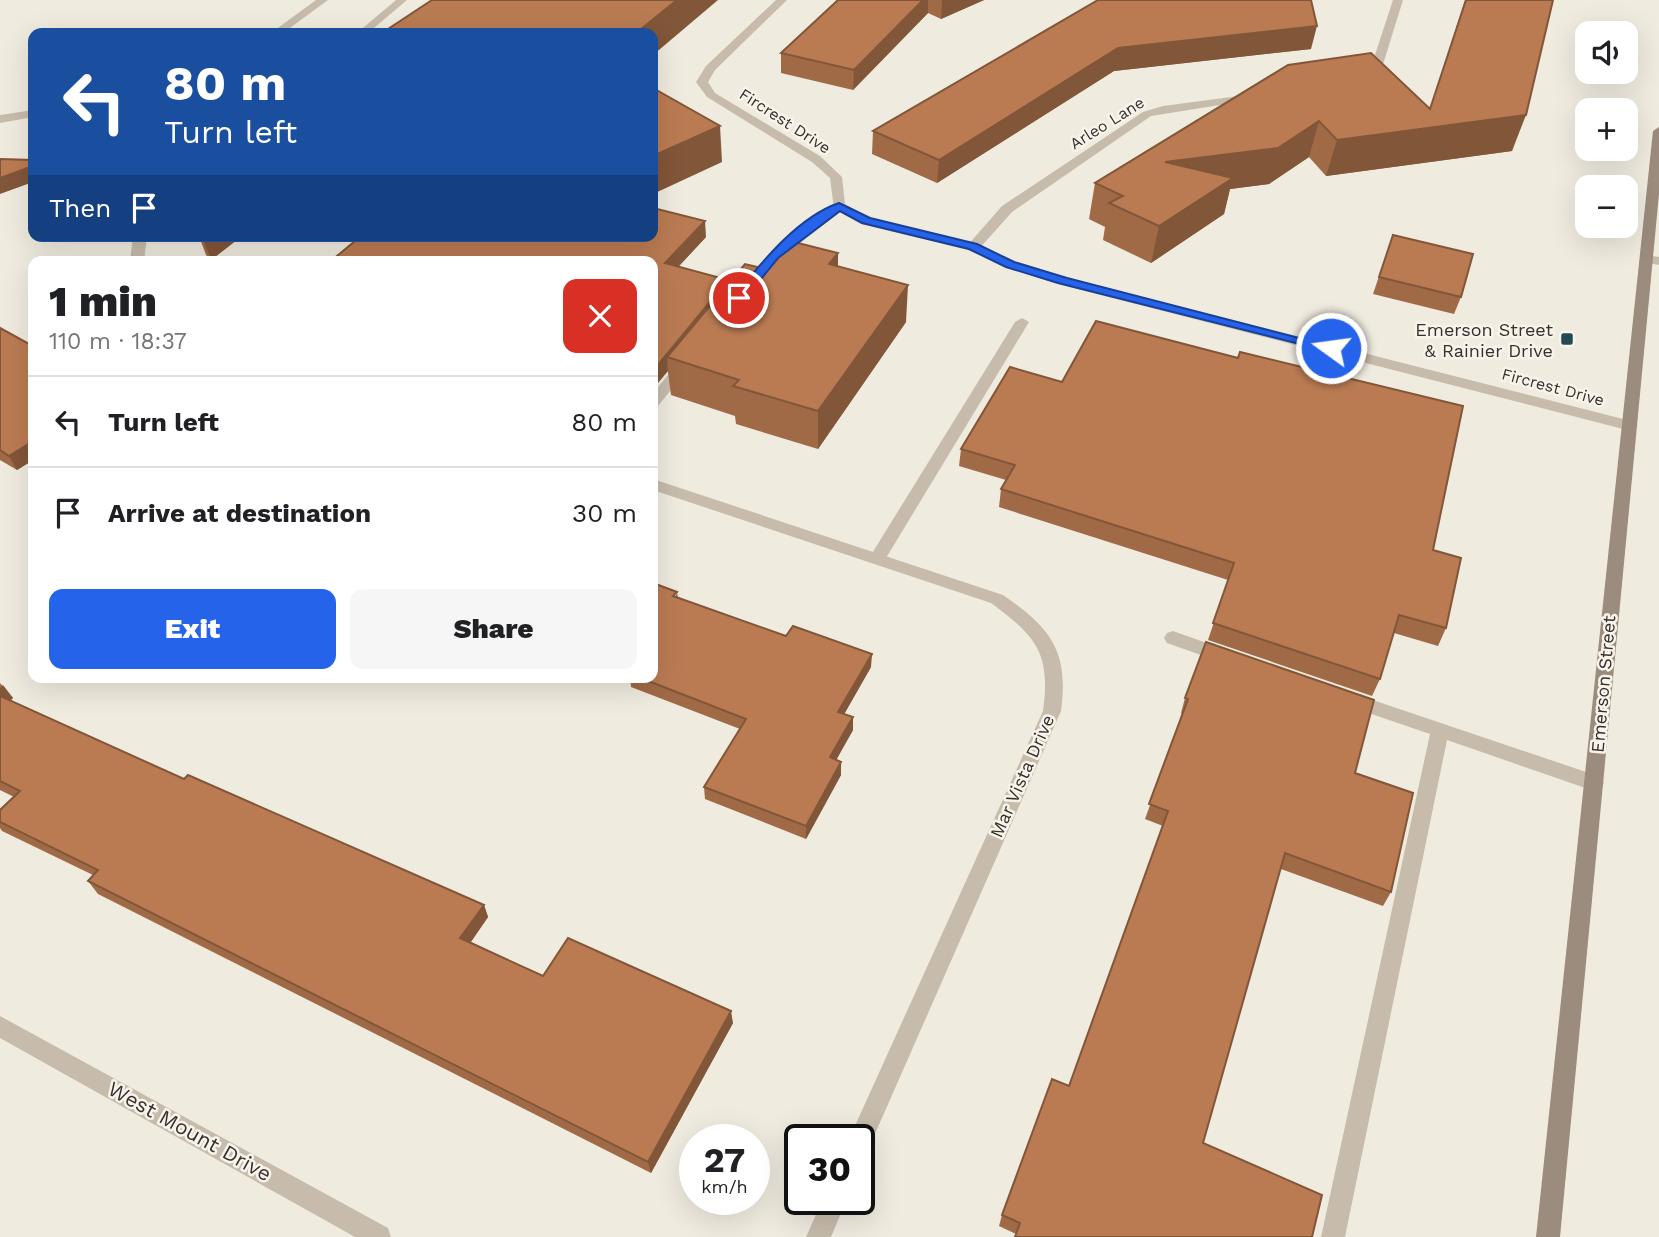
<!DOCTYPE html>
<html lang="en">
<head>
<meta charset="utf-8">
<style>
	body { margin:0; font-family:"Work Sans",sans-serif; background:#f6f6f6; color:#202124; height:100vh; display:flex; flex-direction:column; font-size:26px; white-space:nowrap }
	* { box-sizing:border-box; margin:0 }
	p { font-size:23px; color:#757577 }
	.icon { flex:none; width:38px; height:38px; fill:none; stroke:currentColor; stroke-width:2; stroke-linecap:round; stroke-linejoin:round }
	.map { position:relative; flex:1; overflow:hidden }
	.sheet { position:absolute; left:28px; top:256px; width:630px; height:427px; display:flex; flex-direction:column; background:#fff; border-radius:14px; box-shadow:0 7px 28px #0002 }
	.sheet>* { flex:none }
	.banner { position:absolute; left:28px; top:28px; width:630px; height:214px; border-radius:14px; box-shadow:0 7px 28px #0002; background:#1a4fa0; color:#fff; overflow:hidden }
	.controls { position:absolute; left:1575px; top:21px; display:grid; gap:14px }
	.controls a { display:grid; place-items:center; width:63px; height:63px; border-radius:14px; background:#fff; box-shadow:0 7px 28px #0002; font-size:35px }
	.speed { position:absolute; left:679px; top:1124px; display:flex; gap:14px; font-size:35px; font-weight:700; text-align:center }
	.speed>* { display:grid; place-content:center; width:91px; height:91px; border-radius:50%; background:#fff; box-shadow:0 7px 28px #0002; line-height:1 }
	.speed small { font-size:18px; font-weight:400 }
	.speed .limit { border:4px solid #111; border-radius:10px; background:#fff; color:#111 }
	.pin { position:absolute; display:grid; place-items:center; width:60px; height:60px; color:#fff; margin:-30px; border:4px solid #fff; border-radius:50%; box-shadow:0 2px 7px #0007 }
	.me { position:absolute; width:77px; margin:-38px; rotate:284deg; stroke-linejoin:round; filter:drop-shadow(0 0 5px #0008) }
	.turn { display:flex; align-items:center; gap:24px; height:147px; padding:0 21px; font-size:32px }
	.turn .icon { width:91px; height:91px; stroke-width:2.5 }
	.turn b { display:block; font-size:49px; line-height:60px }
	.then { display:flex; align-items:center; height:66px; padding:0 21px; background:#0003; gap:14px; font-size:26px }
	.round { display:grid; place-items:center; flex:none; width:74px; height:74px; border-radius:14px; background:#f6f6f6 }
	.headline { display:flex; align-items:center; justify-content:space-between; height:119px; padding:0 21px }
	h1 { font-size:42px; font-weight:800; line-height:52px }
	.primary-button { display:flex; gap:14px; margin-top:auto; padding:14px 21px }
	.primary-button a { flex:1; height:80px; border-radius:14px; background:#2563eb; color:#fff; font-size:28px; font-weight:800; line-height:80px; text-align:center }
	.primary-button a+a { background:#f6f6f6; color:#202124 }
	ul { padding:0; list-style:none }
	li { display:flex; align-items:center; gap:21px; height:91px; padding:0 21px; border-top:2px solid #e0e0e0 }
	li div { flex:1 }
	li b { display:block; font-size:26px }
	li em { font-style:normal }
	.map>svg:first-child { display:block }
</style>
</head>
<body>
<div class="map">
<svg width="1659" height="1237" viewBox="0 0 1659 1237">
	<rect width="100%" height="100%" fill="#f0ebdf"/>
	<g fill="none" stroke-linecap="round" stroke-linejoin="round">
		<g fill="#c7bcab" fill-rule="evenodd">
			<path d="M396,0H407L368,33H357Z"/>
			<path d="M1393,0H1403L1380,74L1372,82H1364L1362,80L1369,73Z"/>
			<path d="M1254,94L1260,97L1258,99L1151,116L1012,212L978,250L973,251L966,247L1002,206L1143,112L1163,106Z"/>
			<path d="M839,202L844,203V209L796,246L753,290H743V284C764,260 810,211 839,202Z"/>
			<path d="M1022,318L1029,322L883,563H871L869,559L871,555L1015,322Z"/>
			<path d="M684,360L691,365L658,406L653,408V393L679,362Z"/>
			<path d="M1173,631L1232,652L1235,657L1232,662L1226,664L1167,643L1164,638L1167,633Z"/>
			<path d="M1352,693L1601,777L1604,783L1601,789L1594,791L1447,740L1345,1237H1321L1430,734L1345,705L1343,700L1345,695Z"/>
		</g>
		<g fill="#c7bcab" fill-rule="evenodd">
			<path d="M316,0H328L283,33H271Z"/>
			<path d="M776,0H787L715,70L708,82L715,93L820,156L842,177L845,204L870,218L978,244L1015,261L1068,278L1627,420L1635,425L1627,430L1058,284L1005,267L968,250L861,224L834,209L830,178L812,162L707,97L696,82L706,66Z"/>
			<path d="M33,110V117L0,123V115Z"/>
			<path d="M133,236H147L144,261H130Z"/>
			<path d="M1646,255L1659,257V265L1641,262V256Z"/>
			<path d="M653,479L1003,595C1051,628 1069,651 1061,711L867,1152L859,1156V1139H849L1043,711C1051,653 1036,636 991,603L653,490Z"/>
			<path d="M0,1016L388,1228L391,1237H355L0,1038Z"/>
			<path d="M823,1199H847L831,1237H806Z"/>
		</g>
		<path fill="#9b8c7d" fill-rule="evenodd" d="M1659,127V194L1560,1237H1536L1653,131Z"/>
	</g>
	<g fill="#a06a47">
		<path d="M838,0H984L941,19L928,13L853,90L781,73V53Z"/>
		<path d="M1098,0L1311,49L1114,71L937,183L872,154L873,131Z"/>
		<path d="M1465,0H1553L1512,151L1326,176L1309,157L1269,184L1230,189L1224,214L1151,263L1103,240L1105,227L1089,219L1095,183L1288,65L1430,109Z"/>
		<path d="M1393,235L1461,297L1454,314L1373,294Z"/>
		<path d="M199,236H242L211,260L206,255Z"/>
		<path d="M706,237L678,267L728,280L729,283L766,269L838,253V267L906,322L818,449L736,424L735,416L671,395L653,261Z"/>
		<path d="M0,328L33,346V460L17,470L0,460Z"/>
		<path d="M961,449L1433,550L1446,628L1438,646L1394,633L1380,679L1372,696L1208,640L1228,580L999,507L1001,489L1006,480L959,466Z"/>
		<path d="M677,592L678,598L871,667L844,714L853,730L836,760L841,762V775L806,839L705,799L704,787L740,729L631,687L630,677H653Z"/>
		<path d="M0,683L13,698L10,701L184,779L484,905L488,917L471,942L543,976L733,1023L651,1173L98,894L88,881L93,875L2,831L0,828V810L14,797L0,790Z"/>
		<path d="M1185,698L1355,773L1391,892L1383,906L1281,869L1016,1234L999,1226L1002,1215L1069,1086L1163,826L1145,819L1183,714L1181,713Z"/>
	</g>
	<g fill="#825639">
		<path d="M677,0H718L653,55V33H636Z"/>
		<path d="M923,0H928V13L853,90L854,70Z"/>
		<path d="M942,0H984L941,19Z"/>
		<path d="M1317,26L1311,49L1114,71L937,183L939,160L1118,48Z"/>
		<path d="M1526,115L1512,151L1326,176L1337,140Z"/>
		<path d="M1319,121L1309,157L1269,184L1230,189L1224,214L1151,263L1159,226L1165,162Z"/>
		<path d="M720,126L722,162L653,194V156Z"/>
		<path d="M33,166V182L0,194V178Z"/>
		<path d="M705,221L706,237L667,279L665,263Z"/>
		<path d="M202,236H242L211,260Z"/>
		<path d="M838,253V290L829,264Z"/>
		<path d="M728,280L729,296L667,357L668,371L653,389V371Z"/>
		<path d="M908,285L906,322L818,449V411Z"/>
		<path d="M33,441V460L17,470L9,456Z"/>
		<path d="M872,654L871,667L838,725V712Z"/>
		<path d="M3,685L13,698L3,707L0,703V688Z"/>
		<path d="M853,717V730L830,771V757Z"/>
		<path d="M841,762V775L806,839V826Z"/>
		<path d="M484,905L488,917L465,950L460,938Z"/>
		<path d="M731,1011L733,1023L651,1173L648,1162Z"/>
	</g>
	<g fill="#ba7b52" stroke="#825639" stroke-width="2">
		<path d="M432,0H677L636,33H483L470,30L465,33H382Z"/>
		<path d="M838,0H923L854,70L781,53Z"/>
		<path d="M1098,0H1311L1317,26L1118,48L939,160L873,131Z"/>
		<path d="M1466,0H1553L1526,115L1337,140L1319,121L1278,148L1165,162L1233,178L1159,226L1109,203L1123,196L1095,183L1288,65L1371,53L1430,109Z"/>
		<path d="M653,88L720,126L653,156Z"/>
		<path d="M0,159L33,160V166L0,178Z"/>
		<path d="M653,208L705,221L665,263L728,280L653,371V261H331L361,236H653Z"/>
		<path d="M1393,235L1473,254L1461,297L1379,277Z"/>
		<path d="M790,241L838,253L829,264L908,285L818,411L733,386L739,380L667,357L745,264L766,269Z"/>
		<path d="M1096,321L1238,358L1240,352L1463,406L1433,550L1461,558L1446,628L1399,615L1380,679L1213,623L1234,563L1001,489L1015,465L961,449L1010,367L1062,382Z"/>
		<path d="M0,328L33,346V441L9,456L0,450Z"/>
		<path d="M653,583L677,592L673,596L786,636L793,626L872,654L838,712L853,717L830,757L841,762L806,826L704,787L746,719L638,677H653Z"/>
		<path d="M1206,642L1374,700L1355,773L1413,793L1391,892L1285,853L1203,1143L1322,1195L1312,1237H1015L1020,1223L1002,1215L1052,1079L1069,1086L1168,811L1149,804L1188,699L1185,698Z"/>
		<path d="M0,696L184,779L188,775L484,905L460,938L543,976L568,938L731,1011L648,1162L88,881L98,870L0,822V810L20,791L0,781Z"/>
	</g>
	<path fill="#2563eb" stroke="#184099" stroke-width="2" d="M839,203L870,218L977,244L1014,262L1067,278L1338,348L1331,352L1058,283L1006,267L969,249L862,223L840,211L778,258L744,300H735V295C762,262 798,217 839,203Z"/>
	<rect fill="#234954" stroke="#f8f4eb" stroke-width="2.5" x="1560" y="332" width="14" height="14" rx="3.5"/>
	<g text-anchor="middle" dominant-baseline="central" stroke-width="5" stroke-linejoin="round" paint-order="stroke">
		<g font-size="16" fill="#362f2a" stroke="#f8f4eb">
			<text transform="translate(785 121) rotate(33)">Fircrest Drive</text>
			<text transform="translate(1107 123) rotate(-32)">Arleo Lane</text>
			<text transform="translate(1553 387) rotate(15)">Fircrest Drive</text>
		</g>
		<g font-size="18" fill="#362f2a" stroke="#f8f4eb" text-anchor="end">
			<text x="1553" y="329">Emerson Street<tspan x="1553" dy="21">&amp; Rainier Drive</tspan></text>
		</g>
		<g font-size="18" fill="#362f2a" stroke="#f8f4eb">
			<text transform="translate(1603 684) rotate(-85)">Emerson Street</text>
			<text transform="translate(1022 776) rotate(-66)">Mar Vista Drive</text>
		</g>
		<g font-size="21" fill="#362f2a" stroke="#f8f4eb">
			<text transform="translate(190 1131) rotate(29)">West Mount Drive</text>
		</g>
	</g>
</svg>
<div class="controls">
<a><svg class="icon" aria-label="sound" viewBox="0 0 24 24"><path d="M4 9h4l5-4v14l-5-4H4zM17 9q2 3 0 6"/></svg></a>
<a>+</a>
<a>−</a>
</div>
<div class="speed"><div>27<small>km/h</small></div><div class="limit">30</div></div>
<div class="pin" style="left:739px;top:298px;background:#d93025"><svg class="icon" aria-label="arrive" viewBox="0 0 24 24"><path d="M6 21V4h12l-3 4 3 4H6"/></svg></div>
<svg class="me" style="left:1331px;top:348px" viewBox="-20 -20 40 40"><circle r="17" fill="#2563eb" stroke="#fff" stroke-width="3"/><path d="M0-11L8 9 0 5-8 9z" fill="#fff"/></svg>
<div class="banner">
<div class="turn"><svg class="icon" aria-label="left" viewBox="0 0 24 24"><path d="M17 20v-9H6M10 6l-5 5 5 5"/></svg><div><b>80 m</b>Turn left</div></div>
<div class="then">Then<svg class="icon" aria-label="arrive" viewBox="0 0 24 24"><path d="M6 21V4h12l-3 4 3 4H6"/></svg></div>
</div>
<section class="sheet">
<div class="headline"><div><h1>1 min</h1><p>110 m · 18:37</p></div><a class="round" style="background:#d93025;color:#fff"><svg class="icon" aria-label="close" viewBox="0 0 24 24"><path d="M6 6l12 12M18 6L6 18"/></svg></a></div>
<ul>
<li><svg class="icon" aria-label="left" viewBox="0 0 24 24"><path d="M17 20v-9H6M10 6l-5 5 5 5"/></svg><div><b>Turn left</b></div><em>80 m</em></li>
<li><svg class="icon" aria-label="arrive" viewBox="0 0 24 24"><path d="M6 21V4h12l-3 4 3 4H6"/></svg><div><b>Arrive at destination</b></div><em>30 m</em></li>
</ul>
<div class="primary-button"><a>Exit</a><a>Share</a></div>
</section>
</div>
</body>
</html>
